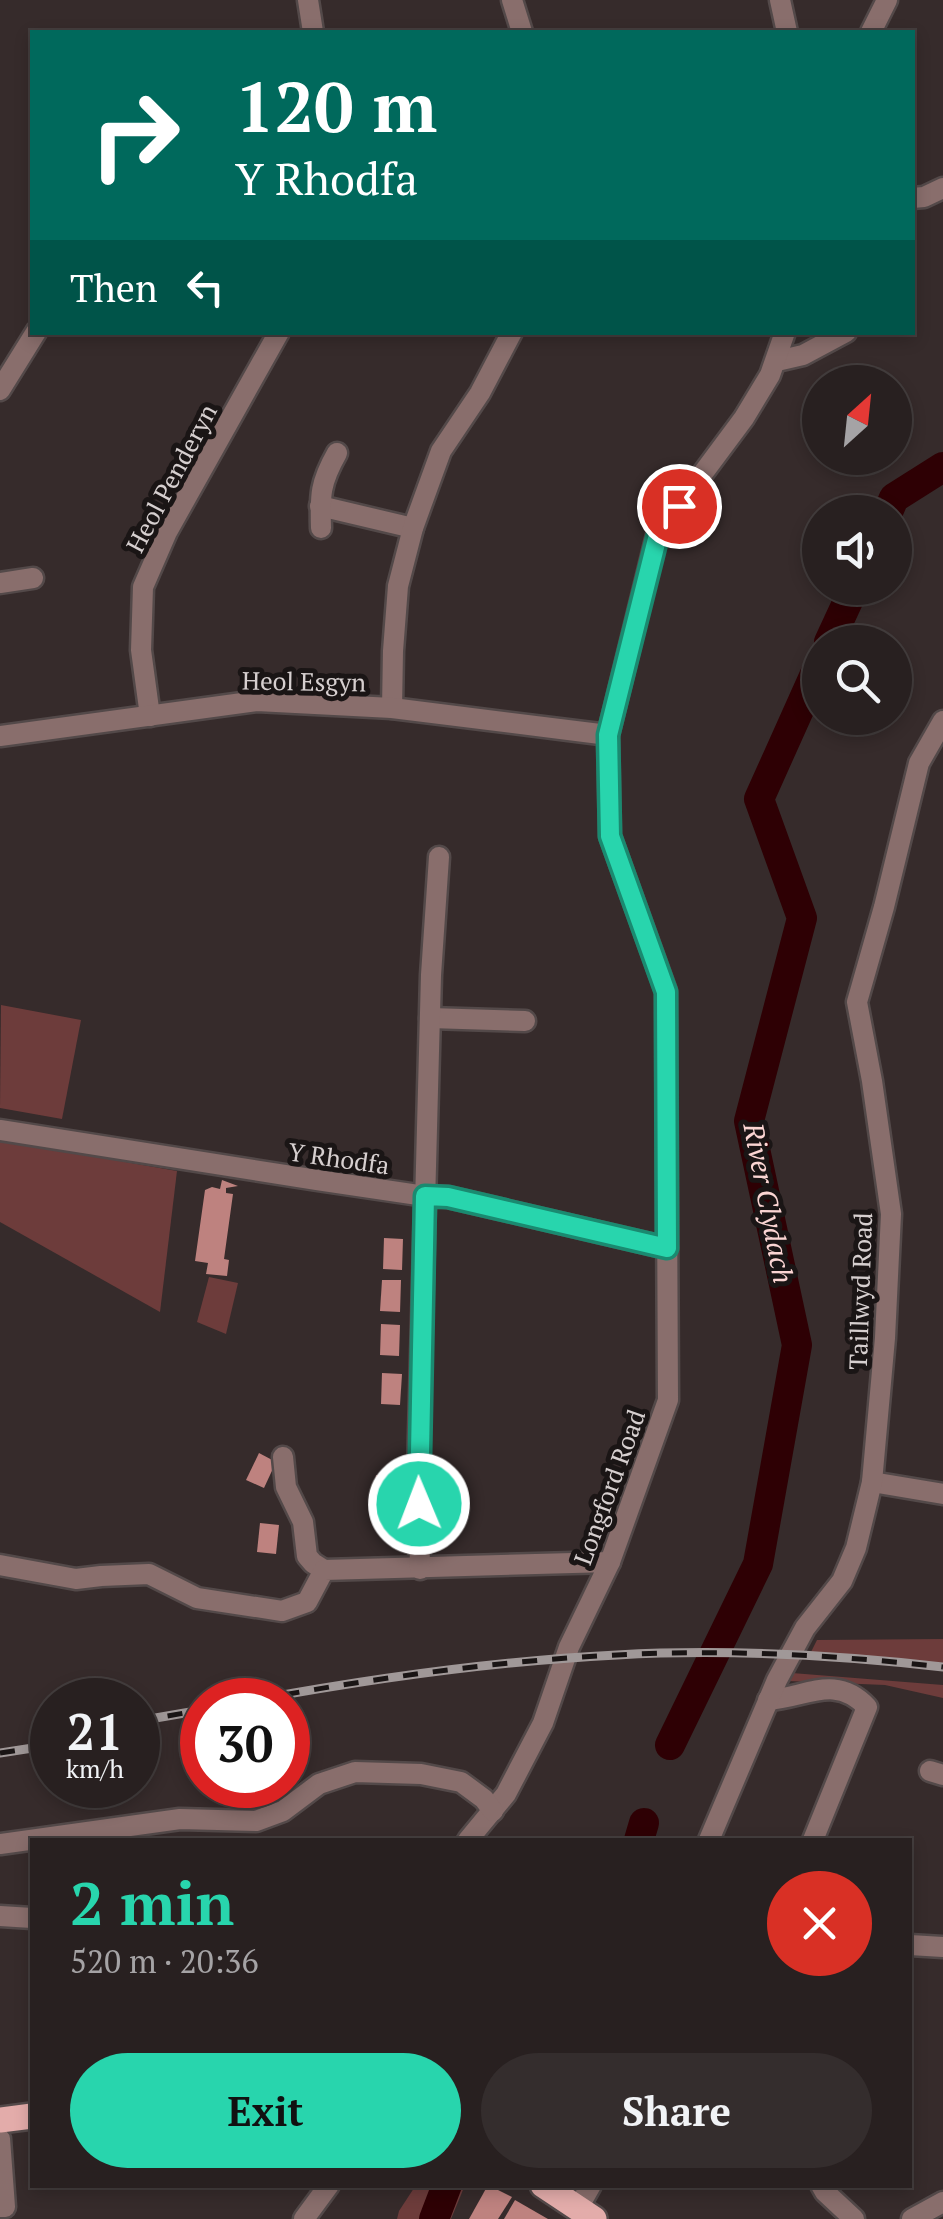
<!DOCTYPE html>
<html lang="en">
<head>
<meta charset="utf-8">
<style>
	body { margin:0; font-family:"PT Serif",serif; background:#342d2d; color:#f1f3f6; height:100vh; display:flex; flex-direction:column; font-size:38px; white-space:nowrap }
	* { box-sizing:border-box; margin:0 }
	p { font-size:32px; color:#a5a3a5 }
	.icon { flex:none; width:55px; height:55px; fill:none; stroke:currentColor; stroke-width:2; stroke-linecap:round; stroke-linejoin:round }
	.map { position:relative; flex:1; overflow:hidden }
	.panel { position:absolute; left:30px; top:1838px; width:882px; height:350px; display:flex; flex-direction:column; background:#282020; border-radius:0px; box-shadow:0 5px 15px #0003,0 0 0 2px #443e3e }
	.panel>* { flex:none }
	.guide { position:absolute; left:30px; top:30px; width:885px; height:305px; border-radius:0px; box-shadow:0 5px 15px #0003,0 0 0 2px #443e3e; background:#00695c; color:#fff; overflow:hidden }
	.needle { width:65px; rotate:27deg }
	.buttons { position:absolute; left:802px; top:365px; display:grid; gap:20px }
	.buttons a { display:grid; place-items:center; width:110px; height:110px; border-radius:50%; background:#282020; box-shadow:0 5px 15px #0003,0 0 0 2px #443e3e; font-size:50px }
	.speed { position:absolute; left:30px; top:1678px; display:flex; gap:20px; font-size:50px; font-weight:700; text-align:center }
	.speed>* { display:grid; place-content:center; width:130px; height:130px; border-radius:50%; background:#282020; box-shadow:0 5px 15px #0003,0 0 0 2px #443e3e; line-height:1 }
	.speed small { font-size:25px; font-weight:400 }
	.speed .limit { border:15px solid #d22; background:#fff; color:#111 }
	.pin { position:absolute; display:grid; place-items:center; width:85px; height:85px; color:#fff; margin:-42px; border:5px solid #fff; border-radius:50%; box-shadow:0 2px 10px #0007 }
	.me { position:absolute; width:110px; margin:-55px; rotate:359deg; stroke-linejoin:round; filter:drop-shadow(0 0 8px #0008) }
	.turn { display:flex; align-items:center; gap:35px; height:210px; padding:0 40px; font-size:45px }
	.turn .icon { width:130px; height:130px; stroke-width:2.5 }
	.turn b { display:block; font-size:70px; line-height:85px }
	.then { display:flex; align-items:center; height:95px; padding:0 40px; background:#0003; gap:20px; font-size:38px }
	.round { display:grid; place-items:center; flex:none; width:105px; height:105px; border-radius:52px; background:#342d2d }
	.summary { display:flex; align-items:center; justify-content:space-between; height:170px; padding:0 40px }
	h1 { font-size:60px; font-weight:700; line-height:75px; color:#28d5ad }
	.button { display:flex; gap:20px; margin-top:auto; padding:20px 40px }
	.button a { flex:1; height:115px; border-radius:60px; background:#28d5ad; color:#111; font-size:40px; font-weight:700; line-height:115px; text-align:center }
	.button a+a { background:#342d2d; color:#f1f3f6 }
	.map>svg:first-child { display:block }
</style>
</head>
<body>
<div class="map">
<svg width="943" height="2219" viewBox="0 0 943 2219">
	<rect width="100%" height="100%" fill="#362b2b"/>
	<g fill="#6d3c3b">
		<path d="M1,1005L81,1020L62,1119L0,1108Z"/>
		<path d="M0,1140L177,1171L160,1312L0,1222Z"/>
		<path d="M209,1277L238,1283L226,1334L197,1322Z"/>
		<path d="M943,1639V1663L811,1652L817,1640Z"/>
		<path d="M792,1673L943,1685V1698L885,1685L788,1681Z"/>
		<path d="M416,2185H465L451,2219H397L399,2211Z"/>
	</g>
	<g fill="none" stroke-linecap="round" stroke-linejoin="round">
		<g stroke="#2e0004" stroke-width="30">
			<path d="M888,512L894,498L943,467"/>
			<path d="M829,642L854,588"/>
			<path d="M670,1745L758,1564L797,1345L749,1121L802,918L759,799L820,663"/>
			<path d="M639,1840L644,1823"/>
			<path d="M434,2219L447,2185"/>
		</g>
	</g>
	<g fill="#be827f">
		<path d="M222,1180L238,1186L226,1188V1193L233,1194L224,1259L229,1260L227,1276L206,1274L208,1263L195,1261L205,1190L212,1187L220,1189Z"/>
		<path d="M384,1238L403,1239L402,1270L383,1269Z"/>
		<path d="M382,1280H401L400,1312L380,1311Z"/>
		<path d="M381,1324L400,1325L399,1356L380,1355Z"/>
		<path d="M382,1373L402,1374L400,1405L381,1404Z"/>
		<path d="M259,1453L276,1462L264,1488L246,1480Z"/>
		<path d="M376,1475L396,1477L392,1508L373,1506Z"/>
		<path d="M260,1523L279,1525L276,1554L257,1552Z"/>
		<path d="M488,2185L512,2197L498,2219H469Z"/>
		<path d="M515,2200L548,2219H504Z"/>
	</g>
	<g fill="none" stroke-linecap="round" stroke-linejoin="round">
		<defs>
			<g id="minor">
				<path d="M308,0L313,32"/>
				<path d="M512,0L522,32"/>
				<path d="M780,0L787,32"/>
				<path d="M871,32L887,0"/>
				<path d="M912,198L924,197L943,188"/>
				<path d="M777,361L803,355L846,332"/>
				<path d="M0,390L36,332"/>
				<path d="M320,506L413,528"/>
				<path d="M321,528C320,495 320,483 337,453"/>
				<path d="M0,583L33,578"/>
				<path d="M392,708L393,651L398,586L413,528L441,451L480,393L512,332"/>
				<path d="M150,716L141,650L143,587L167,532L279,332"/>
				<path d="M0,736L257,701L392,708L608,735"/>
				<path d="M430,1018L525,1021"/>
				<path d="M0,1130L317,1180L425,1196L448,1197L667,1248"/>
				<path d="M283,1457L286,1487L303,1522L307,1556L313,1563L324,1570"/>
				<path d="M872,1482L943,1494"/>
				<path d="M0,1565L76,1579L101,1576L149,1574L197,1598L282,1611L307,1602L324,1570L610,1562"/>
				<path d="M420,1569L418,1472L431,975L439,857"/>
				<path d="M768,1700C805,1698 835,1673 867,1707L813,1840"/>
				<path d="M930,1771L943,1775"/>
				<path d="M468,1840L506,1794L543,1723L569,1647L610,1562L668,1400L666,991L610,836L608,735L657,535L744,418L770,375L785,332"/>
				<path d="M709,1840L777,1680L805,1628L842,1581L856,1548L872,1482L885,1338L891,1214L872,1081L857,1002L884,907L919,763L943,721"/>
				<path d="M0,1844L180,1819L256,1821L283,1811L319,1784L355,1772L421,1774L461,1782L484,1799L493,1811"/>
				<path d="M0,1916L32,1918"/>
				<path d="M910,1945L943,1947"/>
				<path d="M0,2139L5,2207H0"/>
				<path d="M821,2185L825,2192L854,2219"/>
				<path d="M578,2208L591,2185"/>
				<path d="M304,2219L329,2185"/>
				<path d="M912,2219L943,2202"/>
			</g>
			<g id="major">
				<path d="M0,2120L32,2116"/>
				<path d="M543,2185L594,2219"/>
			</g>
		</defs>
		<use href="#minor" stroke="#534949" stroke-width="25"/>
		<use href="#major" stroke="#534949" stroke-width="30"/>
		<use href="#minor" stroke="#896e6c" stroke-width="20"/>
		<use href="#major" stroke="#e3acaa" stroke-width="25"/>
		<defs>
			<g id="rail">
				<path d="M255,1700C375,1678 496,1661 617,1655C724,1649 837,1655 943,1667"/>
				<path d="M138,1721L202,1710"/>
				<path d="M0,1753L52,1745"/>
			</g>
		</defs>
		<use href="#rail" stroke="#a09898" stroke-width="9"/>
		<use href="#rail" stroke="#1a1515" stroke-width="5" stroke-dasharray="15" stroke-linecap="butt"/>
	</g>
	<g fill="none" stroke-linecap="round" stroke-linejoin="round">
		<defs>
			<path id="route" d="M419,1504L425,1196L448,1197L667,1248L666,992L610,836L608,735L658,535L679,506"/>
		</defs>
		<use href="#route" stroke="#1a8a70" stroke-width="25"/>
		<use href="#route" stroke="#28d5ad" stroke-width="18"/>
	</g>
	<g text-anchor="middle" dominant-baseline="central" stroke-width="10" stroke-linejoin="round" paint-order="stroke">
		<g font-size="25" fill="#d6cfcf" stroke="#1a1515">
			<text transform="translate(171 478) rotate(-62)">Heol Penderyn</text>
			<text transform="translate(304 681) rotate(1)">Heol Esgyn</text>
			<text transform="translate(339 1158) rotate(8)">Y Rhodfa</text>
			<text transform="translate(860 1291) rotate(-88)">Taillwyd Road</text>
			<text transform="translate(609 1487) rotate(-70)">Longford Road</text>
		</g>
		<g font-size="28" font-style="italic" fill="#fbd5d3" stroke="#1a1515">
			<text transform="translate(769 1203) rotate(79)">River Clydach</text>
		</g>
	</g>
</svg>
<div class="buttons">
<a><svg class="needle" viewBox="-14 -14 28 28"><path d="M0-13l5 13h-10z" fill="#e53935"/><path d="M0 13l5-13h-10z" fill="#a5a3a5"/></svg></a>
<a><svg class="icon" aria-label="sound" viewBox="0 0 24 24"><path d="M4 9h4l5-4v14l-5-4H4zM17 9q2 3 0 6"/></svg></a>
<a><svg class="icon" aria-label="search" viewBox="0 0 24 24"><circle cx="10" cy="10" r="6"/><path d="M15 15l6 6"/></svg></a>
</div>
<div class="speed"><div>21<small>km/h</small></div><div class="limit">30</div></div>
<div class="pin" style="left:679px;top:506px;background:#d93025"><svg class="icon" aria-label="arrive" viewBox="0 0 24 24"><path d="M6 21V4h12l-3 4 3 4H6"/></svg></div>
<svg class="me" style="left:419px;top:1504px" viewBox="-20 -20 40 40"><circle r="17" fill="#28d5ad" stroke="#fff" stroke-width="3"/><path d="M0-11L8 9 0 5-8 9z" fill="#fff"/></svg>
<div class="guide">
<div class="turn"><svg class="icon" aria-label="right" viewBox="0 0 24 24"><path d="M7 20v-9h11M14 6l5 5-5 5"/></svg><div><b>120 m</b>Y Rhodfa</div></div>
<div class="then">Then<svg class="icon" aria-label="left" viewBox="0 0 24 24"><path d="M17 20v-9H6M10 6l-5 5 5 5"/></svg></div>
</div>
<section class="panel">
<div class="summary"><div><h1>2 min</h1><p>520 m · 20:36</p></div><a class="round" style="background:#d93025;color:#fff"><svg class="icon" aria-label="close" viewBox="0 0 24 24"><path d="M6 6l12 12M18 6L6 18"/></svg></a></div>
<div class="button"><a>Exit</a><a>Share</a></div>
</section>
</div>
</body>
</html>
